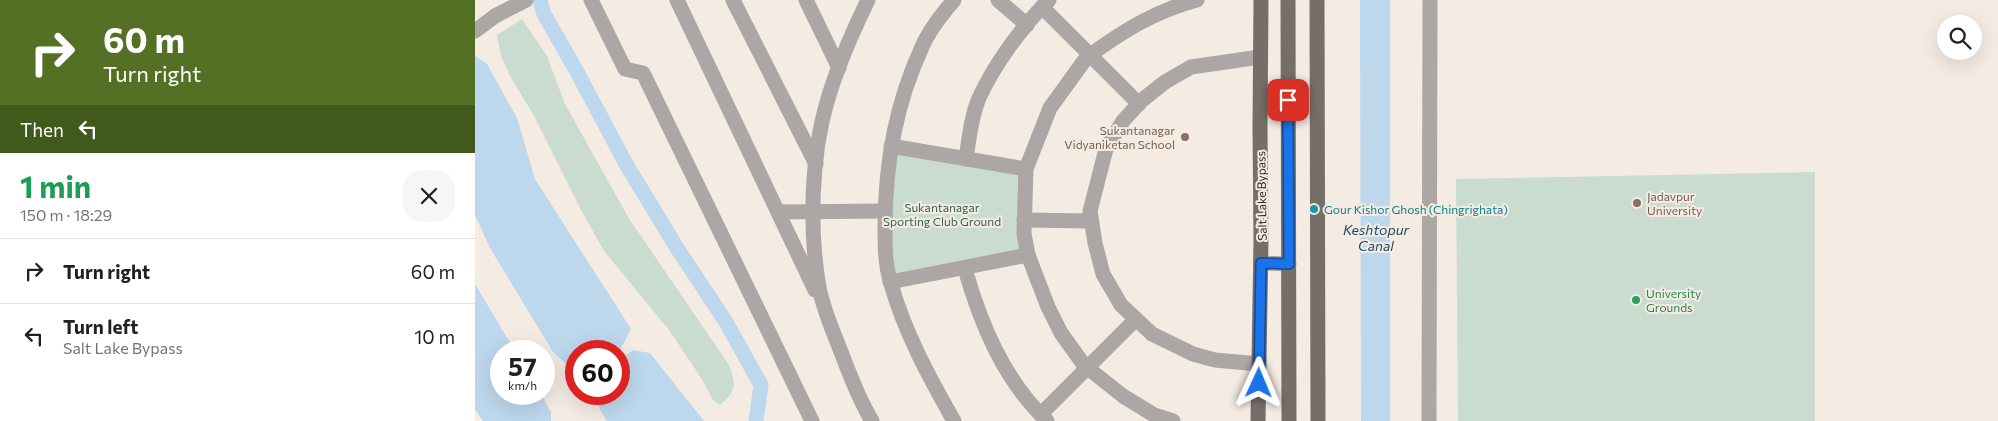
<!DOCTYPE html>
<html lang="en">
<head>
<meta charset="utf-8">
<style>
	body { margin:0; font-family:Commissioner,sans-serif; background:#f6f6f6; color:#202124; height:100vh; display:flex; flex-direction:column; font-size:19px; white-space:nowrap }
	* { box-sizing:border-box; margin:0 }
	p { font-size:16px; color:#757577 }
	.icon { flex:none; width:28px; height:28px; fill:none; stroke:currentColor; stroke-width:2; stroke-linecap:round; stroke-linejoin:round }
	.map { position:relative; flex:1; overflow:hidden }
	.side { display:flex; flex-direction:column; background:#fff; width:475px }
	.side>* { flex:none }
	.banner { background:#537024; color:#fff; overflow:hidden }
	.tools { position:absolute; left:1462px; top:15px; display:grid; gap:10px }
	.tools a { display:grid; place-items:center; width:45px; height:45px; border-radius:50%; background:#fff; box-shadow:0 5px 20px #0002; font-size:25px }
	.speed { position:absolute; left:15px; top:340px; display:flex; gap:10px; font-size:25px; font-weight:700; text-align:center }
	.speed>* { display:grid; place-content:center; width:65px; height:65px; border-radius:50%; background:#fff; box-shadow:0 5px 20px #0002; line-height:1 }
	.speed small { font-size:12px; font-weight:400 }
	.speed .limit { border:8px solid #d22; background:#fff; color:#111 }
	.pin { position:absolute; display:grid; place-items:center; width:42px; height:42px; color:#fff; margin:-21px; border-radius:10px; box-shadow:0 2px 8px #0006 }
	.me { position:absolute; width:55px; margin:-28px; rotate:1deg; stroke-linejoin:round; filter:drop-shadow(0 0 4px #0008) }
	.turn { display:flex; align-items:center; gap:18px; height:105px; padding:0 20px; font-size:22px }
	.turn .icon { width:65px; height:65px; stroke-width:2.5 }
	.turn b { display:block; font-size:35px; line-height:42px }
	.then { display:flex; align-items:center; height:48px; padding:0 20px; background:#0003; gap:10px; font-size:19px }
	.round { display:grid; place-items:center; flex:none; width:52px; height:52px; border-radius:20px; background:#f6f6f6 }
	.head { display:flex; align-items:center; justify-content:space-between; height:85px; padding:0 20px }
	h1 { font-size:30px; font-weight:700; line-height:38px; color:#1e9e55 }
	ul { padding:0; list-style:none }
	li { display:flex; align-items:center; gap:15px; height:65px; padding:0 20px; border-top:1px solid #e0e0e0 }
	li div { flex:1 }
	li b { display:block; font-size:19px }
	li em { font-style:normal }
	main { display:flex; flex:1; min-height:0 }
	.map>svg:first-child { display:block }
</style>
</head>
<body>
<main>
<section class="side">
<div class="banner">
<div class="turn"><svg class="icon" aria-label="right" viewBox="0 0 24 24"><path d="M7 20v-9h11M14 6l5 5-5 5"/></svg><div><b>60 m</b>Turn right</div></div>
<div class="then">Then<svg class="icon" aria-label="left" viewBox="0 0 24 24"><path d="M17 20v-9H6M10 6l-5 5 5 5"/></svg></div>
</div>
<div class="head"><div><h1>1 min</h1><p>150 m · 18:29</p></div><a class="round"><svg class="icon" aria-label="close" viewBox="0 0 24 24"><path d="M6 6l12 12M18 6L6 18"/></svg></a></div>
<ul>
<li><svg class="icon" aria-label="right" viewBox="0 0 24 24"><path d="M7 20v-9h11M14 6l5 5-5 5"/></svg><div><b>Turn right</b></div><em>60 m</em></li>
<li><svg class="icon" aria-label="left" viewBox="0 0 24 24"><path d="M17 20v-9H6M10 6l-5 5 5 5"/></svg><div><b>Turn left</b><p>Salt Lake Bypass</p></div><em>10 m</em></li>
</ul>
</section>
<div class="map">
<svg width="1523" height="421" viewBox="0 0 1523 421">
	<rect width="100%" height="100%" fill="#f4ebe3"/>
	<g fill="#cadcd0">
		<path d="M47,19L72,56L90,104L153,217L254,365C261,384 262,391 245,405L238,400L228,381L194,330L129,251L106,210L58,114L36,78L26,56L22,35Z"/>
		<path d="M420,153L546,174L548,252L420,276L415,207Z"/>
		<path d="M1340,172V421H983L981,179Z"/>
	</g>
	<g fill="#bdd7ec">
		<path d="M885,0H915V421H886Z"/>
		<path d="M0,56L12,64L42,118L60,179L156,329L144,352L101,351V365H92L78,352L15,248L0,215Z"/>
		<path d="M0,284L40,351H26V394H66L76,412V421H8L0,409Z"/>
		<path d="M158,350L175,353L229,421H132L124,408L125,394H144V361Z"/>
	</g>
	<g fill="none" stroke-linecap="round" stroke-linejoin="round">
		<path stroke="#bdd7ec" stroke-width="15" d="M65,0L69,14L101,70L151,164L202,248L251,322L286,385L281,421"/>
		<g stroke="#aca7a5" stroke-width="15">
			<path d="M116,0L150,69L168,73L337,421"/>
			<path d="M202,0L340,290"/>
			<path d="M258,0L341,164"/>
			<path d="M331,0L364,68"/>
			<path d="M393,0C377,33 362,67 352,102C336,157 334,230 344,287C348,309 358,331 366,352C375,375 384,400 397,421"/>
			<path d="M523,0L552,25"/>
			<path d="M567,7L664,104"/>
			<path d="M0,31L20,16L51,0"/>
			<path d="M416,146L551,169"/>
			<path d="M491,159C494,139 496,117 504,98C519,65 548,25 574,0"/>
			<path d="M303,212L410,211"/>
			<path d="M549,220L616,221"/>
			<path d="M786,263L814,264"/>
			<path d="M490,269C506,325 529,380 572,421"/>
			<path d="M415,282L553,255"/>
			<path d="M784,364L740,360L718,354L677,334L646,305L628,274L620,243L615,211L631,149L648,121L666,101L690,82L716,67L785,57"/>
			<path d="M566,414L661,319"/>
			<path d="M479,421C454,377 430,333 416,284C410,265 410,246 410,227C410,166 421,103 447,47C454,30 467,14 479,0"/>
			<path d="M698,421L679,415L648,396L609,365L586,333L573,307L553,255L549,234L551,169L575,108L609,61L615,55C650,30 680,11 722,0"/>
			<path d="M954,421L955,0"/>
		</g>
		<g stroke="#766e69" stroke-width="15">
			<path d="M813,0L814,421"/>
			<path d="M842,0L843,421"/>
			<path d="M783,421L786,240L785,127L786,0"/>
		</g>
	</g>
	<g fill="none" stroke-linecap="round" stroke-linejoin="round">
		<defs>
			<path id="route" d="M784,383L786,263L814,264L813,100"/>
		</defs>
		<use href="#route" stroke="#114b97" stroke-width="12"/>
		<use href="#route" stroke="#1a73e8" stroke-width="9"/>
	</g>
	<g fill="#8d6e63" stroke="#f4ebe3" stroke-width="2">
		<circle cx="710" cy="137" r="5"/>
		<circle cx="1162" cy="203" r="5"/>
	</g>
	<circle fill="#0f9aa8" stroke="#f4ebe3" stroke-width="2" cx="839" cy="209" r="5"/>
	<circle fill="#2e9e5b" stroke="#f4ebe3" stroke-width="2" cx="1161" cy="300" r="5"/>
	<g text-anchor="middle" dominant-baseline="central" stroke-width="4" stroke-linejoin="round" paint-order="stroke">
		<g font-size="12" fill="#785e54" stroke="#f4ebe3" text-anchor="end">
			<text x="700" y="130">Sukantanagar<tspan x="700" dy="14">Vidyaniketan School</tspan></text>
			<text x="1172" y="196" text-anchor="start">Jadavpur<tspan x="1172" dy="14">University</tspan></text>
		</g>
		<g font-size="12" fill="#2e2b27" stroke="#f4ebe3">
			<text transform="translate(786 196) rotate(-91)">Salt Lake Bypass</text>
		</g>
		<g font-size="12" fill="#326348" stroke="#f4ebe3">
			<text x="467" y="207">Sukantanagar<tspan x="467" dy="14">Sporting Club Ground</tspan></text>
		</g>
		<g font-size="12" fill="#0d838f" stroke="#f4ebe3" text-anchor="start">
			<text x="849" y="209">Gour Kishor Ghosh (Chingrighata)</text>
		</g>
		<g font-size="12" fill="#27864d" stroke="#f4ebe3" text-anchor="start">
			<text x="1171" y="293">University<tspan x="1171" dy="14">Grounds</tspan></text>
		</g>
		<g font-size="14" font-style="italic" fill="#214a69" stroke="#f4ebe3">
			<text x="901" y="229">Keshtopur<tspan x="901" dy="16">Canal</tspan></text>
		</g>
	</g>
</svg>
<div class="tools">
<a><svg class="icon" aria-label="search" viewBox="0 0 24 24"><circle cx="10" cy="10" r="6"/><path d="M15 15l6 6"/></svg></a>
</div>
<div class="speed"><div>57<small>km/h</small></div><div class="limit">60</div></div>
<div class="pin" style="left:813px;top:100px;background:#d93025"><svg class="icon" aria-label="arrive" viewBox="0 0 24 24"><path d="M6 21V4h12l-3 4 3 4H6"/></svg></div>
<svg class="me" style="left:784px;top:383px" viewBox="-20 -20 40 40"><path d="M0-17L14 15 0 8-14 15z" fill="#1a73e8" stroke="#fff" stroke-width="4"/></svg>
</div>
</main>
</body>
</html>
